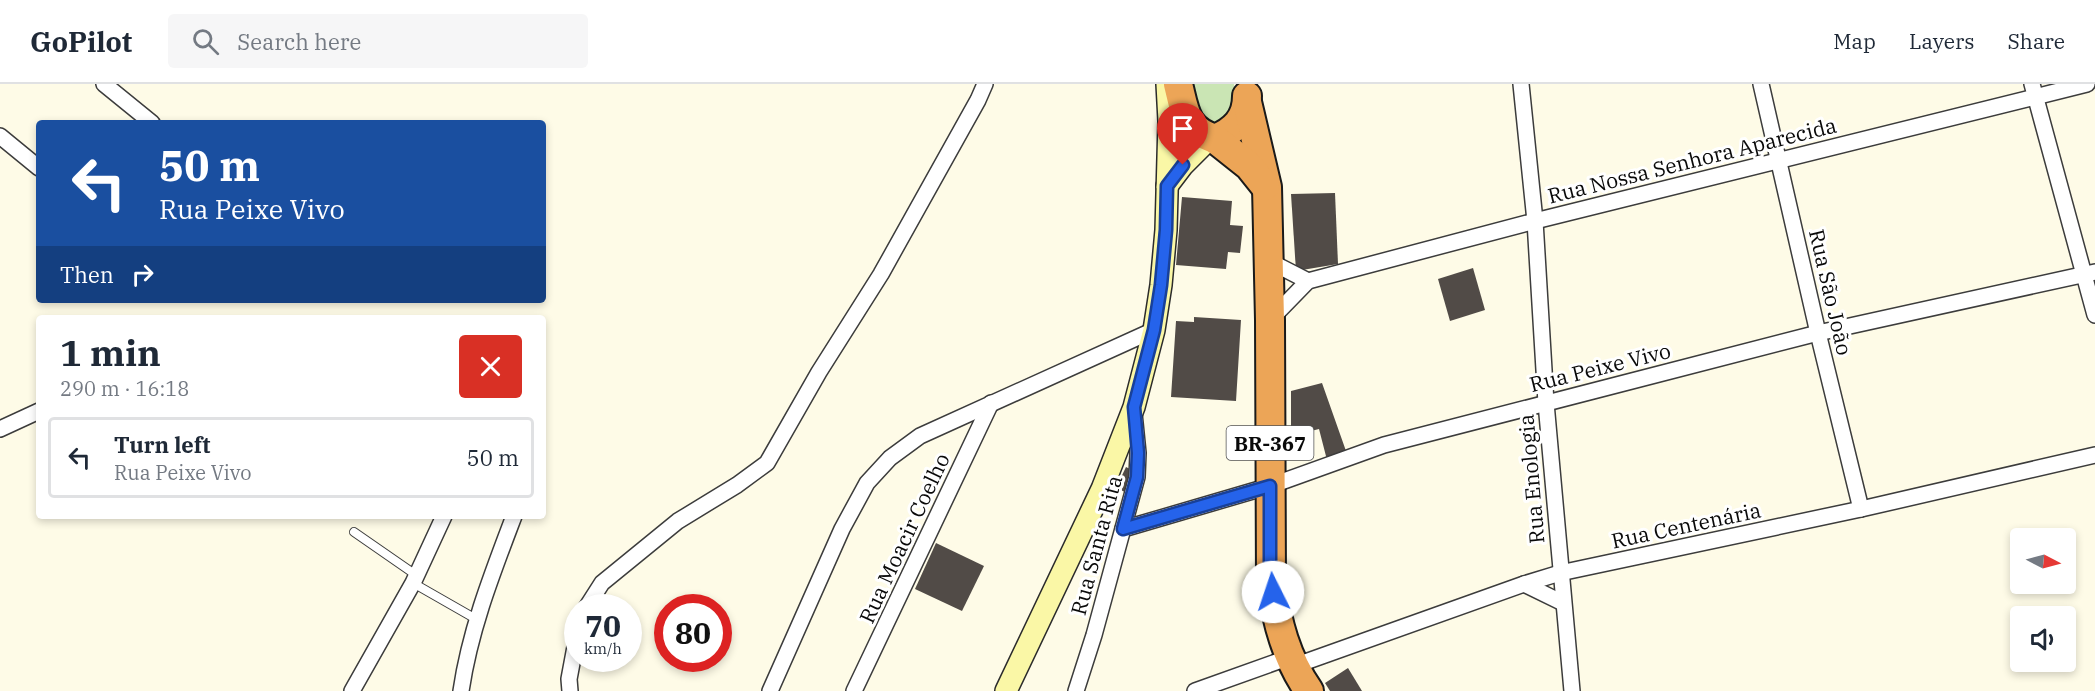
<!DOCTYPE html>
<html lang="en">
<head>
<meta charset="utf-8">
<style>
	body { margin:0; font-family:"IBM Plex Serif",serif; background:#f6f6f7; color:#1f2937; height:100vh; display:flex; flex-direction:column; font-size:22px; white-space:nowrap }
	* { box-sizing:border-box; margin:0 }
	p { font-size:20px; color:#747a83 }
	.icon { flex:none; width:33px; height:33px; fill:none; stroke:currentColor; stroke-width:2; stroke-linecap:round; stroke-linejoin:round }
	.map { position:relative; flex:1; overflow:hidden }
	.side { position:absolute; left:36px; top:231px; width:510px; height:204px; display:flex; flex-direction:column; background:#fff; border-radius:6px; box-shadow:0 3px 9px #0003 }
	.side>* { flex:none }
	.guide { position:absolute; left:36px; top:36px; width:510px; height:183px; border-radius:6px; box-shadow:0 3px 9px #0003; background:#1a4fa0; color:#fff; overflow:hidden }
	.needle { width:39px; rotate:96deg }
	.tools { position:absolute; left:2010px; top:444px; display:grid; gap:12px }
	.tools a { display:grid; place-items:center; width:66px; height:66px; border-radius:6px; background:#fff; box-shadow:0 3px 9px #0003; font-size:30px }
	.speed { position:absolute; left:564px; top:510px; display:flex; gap:12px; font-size:30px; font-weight:700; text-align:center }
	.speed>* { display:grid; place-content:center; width:78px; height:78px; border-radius:50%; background:#fff; box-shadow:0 3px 9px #0003; line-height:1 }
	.speed small { font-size:15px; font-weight:400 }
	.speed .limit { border:9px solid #d22; background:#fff; color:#111 }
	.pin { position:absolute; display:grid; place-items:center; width:51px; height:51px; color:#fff; margin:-62px -26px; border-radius:50% 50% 50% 0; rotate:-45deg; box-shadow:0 0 6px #0007 }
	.pin .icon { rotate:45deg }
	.me { position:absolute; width:66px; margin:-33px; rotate:356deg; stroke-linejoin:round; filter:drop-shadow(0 0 4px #0008) }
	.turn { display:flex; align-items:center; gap:21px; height:126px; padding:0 24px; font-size:27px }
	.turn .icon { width:78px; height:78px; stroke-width:2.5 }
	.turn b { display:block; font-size:42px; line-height:51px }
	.then { display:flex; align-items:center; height:57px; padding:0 24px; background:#0003; gap:12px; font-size:22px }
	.round { display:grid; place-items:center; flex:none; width:63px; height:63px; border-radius:6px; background:#f6f6f7 }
	.overview { display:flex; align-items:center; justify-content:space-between; height:102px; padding:0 24px }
	h1 { font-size:36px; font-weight:800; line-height:45px }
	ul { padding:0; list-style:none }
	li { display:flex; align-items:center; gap:18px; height:81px; margin:0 12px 9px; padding:0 12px; border:3px solid #e0e1e3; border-radius:6px }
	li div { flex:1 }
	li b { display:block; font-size:22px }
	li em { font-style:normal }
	header { display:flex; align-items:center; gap:36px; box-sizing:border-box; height:84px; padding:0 30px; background:#fff; border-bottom:2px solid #e0e1e3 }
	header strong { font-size:28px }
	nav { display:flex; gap:33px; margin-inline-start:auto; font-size:21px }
	.search { width:420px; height:54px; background:#f6f6f7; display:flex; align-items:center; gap:15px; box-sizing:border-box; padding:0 21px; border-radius:6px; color:#747a83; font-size:22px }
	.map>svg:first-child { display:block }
</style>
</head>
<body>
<header>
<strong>GoPilot</strong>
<div class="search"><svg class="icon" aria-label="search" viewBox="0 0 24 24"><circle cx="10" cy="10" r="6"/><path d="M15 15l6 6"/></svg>Search here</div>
<nav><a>Map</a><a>Layers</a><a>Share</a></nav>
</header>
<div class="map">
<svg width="2095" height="607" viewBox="0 0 2095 607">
	<rect width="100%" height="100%" fill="#fefbe7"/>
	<path fill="#cae5b4" d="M1185,0H1234L1237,21L1227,42L1204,47Z"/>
	<g fill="#514b47">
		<path d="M1335,109L1338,180L1296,187L1291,110Z"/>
		<path d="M1182,113L1232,117L1230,141L1243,142L1240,169L1228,168L1226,185L1176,181Z"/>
		<path d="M1473,184L1485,226L1450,237L1438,195Z"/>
		<path d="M1194,233L1241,236L1236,317L1171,313L1176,237L1194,238Z"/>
		<path d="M1322,299L1346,367L1327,376L1319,345L1291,352V307Z"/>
		<path d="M1126,383L1134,387L1125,408L1116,404Z"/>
		<path d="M936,459L984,482L962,527L915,505Z"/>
		<path d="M1348,584L1362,607H1330L1325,599Z"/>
	</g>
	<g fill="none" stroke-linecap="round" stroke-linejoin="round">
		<defs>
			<g id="lane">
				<path d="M354,448L416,491"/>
				<path d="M413,499L476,535"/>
			</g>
			<g id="street">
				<path d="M104,0L152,39"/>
				<path d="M1521,0L1535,137L1546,319L1572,607"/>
				<path d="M1761,0L1818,249L1861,425"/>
				<path d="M2032,0L2095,231"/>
				<path d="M0,52L39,84"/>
				<path d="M1269,177L1308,197"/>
				<path d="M1270,236L1308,197L1535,137L2087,0"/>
				<path d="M0,345L39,327"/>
				<path d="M1123,445L1270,402L1384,361L1818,249L2095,188"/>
				<path d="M1524,500L1563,519"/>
				<path d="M586,524L602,499L678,437L737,401L767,379L819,288L881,190L978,16L985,0"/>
				<path d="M1294,582L1524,500L1560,489L1861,425L2095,371"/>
				<path d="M352,607L413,499L444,432"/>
				<path d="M461,607C470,546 492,490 514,432"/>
				<path d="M570,607L569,595L578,547"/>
				<path d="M770,607L842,445L867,399L890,374L920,352L1154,246"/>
				<path d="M854,607L991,319"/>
				<path d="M1076,607L1094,551L1137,393L1138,369L1134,329"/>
				<path d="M1195,607L1290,573"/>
			</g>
			<g id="secondary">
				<path d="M1167,102L1183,81L1210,54"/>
				<path d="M1006,607L1102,405L1134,323L1154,246L1161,201L1166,146L1169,37L1167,0"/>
			</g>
			<g id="highway">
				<path d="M1178,0C1185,28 1185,45 1215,55C1234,47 1247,35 1247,12"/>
				<path d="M1247,18L1267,103L1270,236L1271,499C1277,538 1286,574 1309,607"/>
				<path d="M1215,55L1249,82L1265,102"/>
			</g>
		</defs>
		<use href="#lane" stroke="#3c3c3c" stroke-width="10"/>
		<use href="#street" stroke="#3c3c3c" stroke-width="18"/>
		<use href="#secondary" stroke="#2b2b2b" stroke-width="24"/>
		<use href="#highway" stroke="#1a1a1a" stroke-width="32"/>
		<use href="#lane" stroke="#fff" stroke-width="8"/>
		<use href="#street" stroke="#fff" stroke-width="15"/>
		<use href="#secondary" stroke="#faf7a6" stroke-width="21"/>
		<use href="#highway" stroke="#eca557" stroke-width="28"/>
	</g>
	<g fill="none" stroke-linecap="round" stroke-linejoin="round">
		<defs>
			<path id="route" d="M1183,81L1167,102L1166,146L1161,201L1154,246L1134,323L1138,369L1137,393L1123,445L1270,402V477L1273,508"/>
		</defs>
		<use href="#route" stroke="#184099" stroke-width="15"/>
		<use href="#route" stroke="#2563eb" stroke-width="10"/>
	</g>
	<g text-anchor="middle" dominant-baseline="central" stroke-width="6" stroke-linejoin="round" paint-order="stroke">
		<rect fill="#fff" stroke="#535353" stroke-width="1.5" x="1226.5" y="342" width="87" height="34" rx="4.5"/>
		<g font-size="20" font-weight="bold" fill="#090909">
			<text x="1270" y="359">BR-367</text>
		</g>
		<g font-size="21" fill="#090909" stroke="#fff">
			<text transform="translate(1692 76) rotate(-14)">Rua Nossa Senhora Aparecida</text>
			<text transform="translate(1831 208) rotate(77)">Rua São João</text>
			<text transform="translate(1600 283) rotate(-14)">Rua Peixe Vivo</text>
			<text transform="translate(1531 395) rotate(-95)">Rua Enologia</text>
			<text transform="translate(1686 441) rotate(-12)">Rua Centenária</text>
			<text transform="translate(904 454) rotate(-65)">Rua Moacir Coelho</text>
			<text transform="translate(1096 461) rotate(-75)">Rua Santa Rita</text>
		</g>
	</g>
</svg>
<div class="tools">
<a><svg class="needle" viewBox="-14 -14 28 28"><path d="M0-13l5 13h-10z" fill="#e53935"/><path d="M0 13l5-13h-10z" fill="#747a83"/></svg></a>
<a><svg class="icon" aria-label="sound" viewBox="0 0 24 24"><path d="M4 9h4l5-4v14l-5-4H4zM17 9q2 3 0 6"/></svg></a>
</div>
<div class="speed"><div>70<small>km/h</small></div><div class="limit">80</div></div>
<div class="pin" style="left:1183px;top:81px;background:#d93025"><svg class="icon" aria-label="arrive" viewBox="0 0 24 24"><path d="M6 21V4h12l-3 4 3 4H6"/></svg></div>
<svg class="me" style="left:1273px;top:508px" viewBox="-20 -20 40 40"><circle r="19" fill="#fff"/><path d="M0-13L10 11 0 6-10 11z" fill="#2563eb"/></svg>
<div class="guide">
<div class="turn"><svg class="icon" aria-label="left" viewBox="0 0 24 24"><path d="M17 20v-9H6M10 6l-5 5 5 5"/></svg><div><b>50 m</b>Rua Peixe Vivo</div></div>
<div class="then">Then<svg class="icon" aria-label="right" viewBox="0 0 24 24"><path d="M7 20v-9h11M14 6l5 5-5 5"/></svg></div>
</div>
<section class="side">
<div class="overview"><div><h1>1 min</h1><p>290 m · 16:18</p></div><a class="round" style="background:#d93025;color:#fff"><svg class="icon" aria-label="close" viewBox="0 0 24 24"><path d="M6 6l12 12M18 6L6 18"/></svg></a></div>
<ul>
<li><svg class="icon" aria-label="left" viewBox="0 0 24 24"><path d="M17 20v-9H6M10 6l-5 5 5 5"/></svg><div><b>Turn left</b><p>Rua Peixe Vivo</p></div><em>50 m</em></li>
</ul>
</section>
</div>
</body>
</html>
